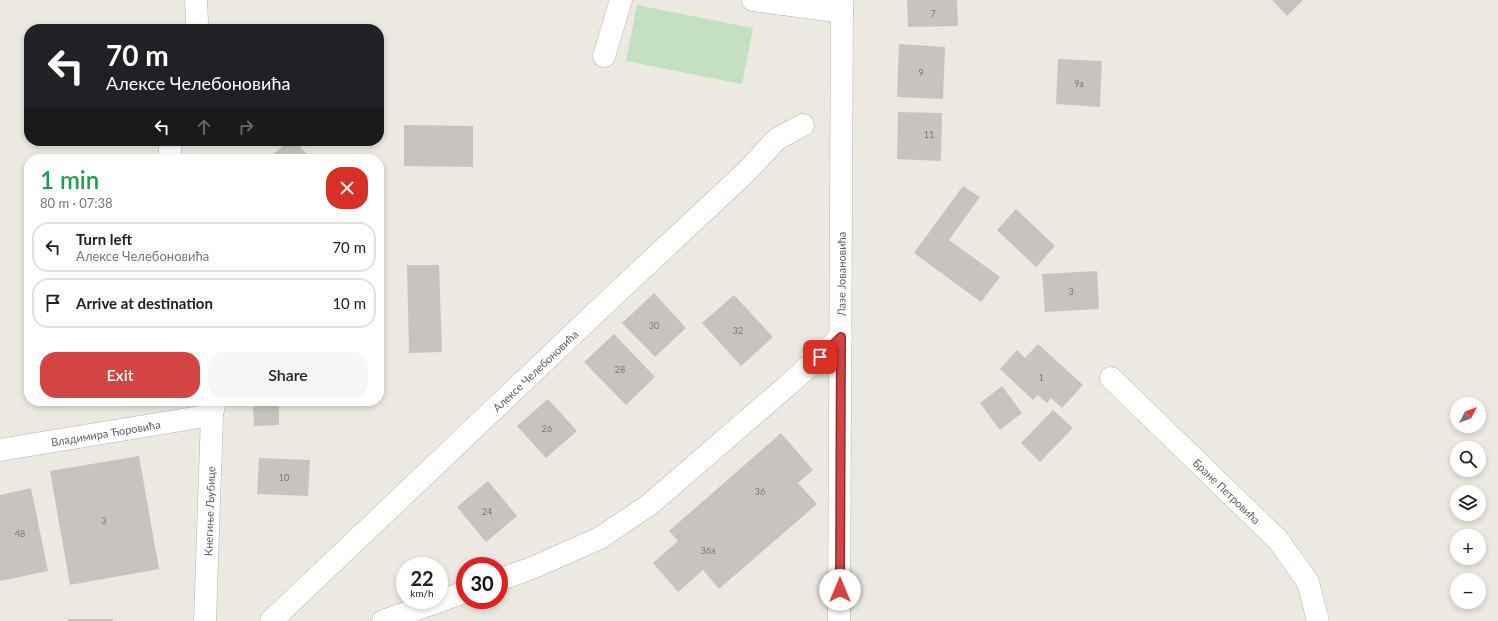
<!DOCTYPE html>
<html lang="en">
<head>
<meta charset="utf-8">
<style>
	body { margin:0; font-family:Lato,sans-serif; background:#f6f6f6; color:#202124; height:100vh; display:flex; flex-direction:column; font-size:15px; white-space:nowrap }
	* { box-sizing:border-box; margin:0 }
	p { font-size:13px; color:#757577 }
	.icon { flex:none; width:22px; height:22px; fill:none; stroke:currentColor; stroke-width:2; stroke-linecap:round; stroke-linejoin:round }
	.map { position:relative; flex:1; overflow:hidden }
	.side { position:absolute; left:24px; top:154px; width:360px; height:252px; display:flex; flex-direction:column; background:#fff; border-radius:16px; box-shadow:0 2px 6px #0003 }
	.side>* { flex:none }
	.guide { position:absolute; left:24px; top:24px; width:360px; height:122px; border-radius:16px; box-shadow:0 2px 6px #0003; background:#202124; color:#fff; overflow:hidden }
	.needle { width:26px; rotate:49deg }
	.controls { position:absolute; left:1450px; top:397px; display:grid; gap:8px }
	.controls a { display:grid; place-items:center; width:36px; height:36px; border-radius:50%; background:#fff; box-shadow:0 2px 6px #0003; font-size:20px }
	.speed { position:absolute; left:396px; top:557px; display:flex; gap:8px; font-size:20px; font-weight:700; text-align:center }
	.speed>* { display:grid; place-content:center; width:52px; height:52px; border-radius:50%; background:#fff; box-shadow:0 2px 6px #0003; line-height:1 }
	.speed small { font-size:10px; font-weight:400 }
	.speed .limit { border:6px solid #d22; background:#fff; color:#111 }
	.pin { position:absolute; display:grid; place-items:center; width:34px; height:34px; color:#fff; margin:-17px; border-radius:8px; box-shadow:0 2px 6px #0006 }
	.me { position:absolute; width:44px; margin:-22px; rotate:0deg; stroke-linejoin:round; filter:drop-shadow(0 0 3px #0008) }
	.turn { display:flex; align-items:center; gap:14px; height:84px; padding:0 16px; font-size:18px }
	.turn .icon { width:52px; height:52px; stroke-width:2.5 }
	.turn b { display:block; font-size:28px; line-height:34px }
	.lanes { display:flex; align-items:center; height:38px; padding:0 16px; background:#0003; justify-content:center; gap:20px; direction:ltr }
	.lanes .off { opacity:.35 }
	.round { display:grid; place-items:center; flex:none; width:42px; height:42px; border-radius:16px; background:#f6f6f6 }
	.head { display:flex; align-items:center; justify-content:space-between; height:68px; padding:0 16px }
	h1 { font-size:24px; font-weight:600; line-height:30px; color:#1e9e55 }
	.button { display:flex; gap:8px; margin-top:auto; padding:8px 16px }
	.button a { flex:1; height:46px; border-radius:16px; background:#d24543; color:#fff; font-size:16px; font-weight:600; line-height:46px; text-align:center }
	.button a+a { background:#f6f6f6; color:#202124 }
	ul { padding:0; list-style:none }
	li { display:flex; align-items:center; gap:12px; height:50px; margin:0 8px 6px; padding:0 8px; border:2px solid #e0e0e0; border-radius:16px }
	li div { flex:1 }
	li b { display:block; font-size:15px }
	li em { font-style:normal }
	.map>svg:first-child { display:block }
</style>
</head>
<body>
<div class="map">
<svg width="1498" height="621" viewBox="0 0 1498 621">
	<rect width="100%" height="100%" fill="#ece9e3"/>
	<path fill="#c4e0c2" d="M637,5L753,28L742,84L626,61Z"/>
	<g fill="#c7c4bf">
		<path d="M907,0H957L958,26L908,27Z"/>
		<path d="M1272,0H1303L1287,16Z"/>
		<path d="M899,44L945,47L943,99L897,97Z"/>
		<path d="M1058,59L1102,61L1100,107L1056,104Z"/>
		<path d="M898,112L942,113L941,161L897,159Z"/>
		<path d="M404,125L473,126V167L404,166Z"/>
		<path d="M289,141H295L311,159H270L269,158Z"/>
		<path d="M963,186L980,197L949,240L1000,277L981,302L914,253Z"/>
		<path d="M1016,209L1055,246L1036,267L997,230Z"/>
		<path d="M407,265H439L442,352L409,353Z"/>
		<path d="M1097,271L1099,309L1045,312L1042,274Z"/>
		<path d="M654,293L686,328L655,357L622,323Z"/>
		<path d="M734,295L773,337L741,366L702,323Z"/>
		<path d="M614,334L655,377L626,405L584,362Z"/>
		<path d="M1038,344L1083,385L1062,408L1051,398L1047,403L1038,395L1033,400L1000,369L1017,350L1025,358Z"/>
		<path d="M1002,386L1022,413L1000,430L980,403Z"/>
		<path d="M548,399L577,431L546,458L517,426Z"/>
		<path d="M279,401V425L254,426L253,402Z"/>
		<path d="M1053,410L1073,428L1040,462L1021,443Z"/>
		<path d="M781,433L813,470L798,483L817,504L719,589L703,570L678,592L653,563L678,541L669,531Z"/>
		<path d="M139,456L159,569L70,585L50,471Z"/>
		<path d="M259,458L310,460L308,496L257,494Z"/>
		<path d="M488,481L517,516L486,542L457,507Z"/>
		<path d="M31,488L48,571L0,581V495Z"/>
		<rect x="68" y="619" width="45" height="2"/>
	</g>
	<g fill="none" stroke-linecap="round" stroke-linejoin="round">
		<defs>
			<g id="street">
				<path d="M753,0L842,12"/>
				<path d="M196,29L197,22L196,0"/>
				<path d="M604,56L621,0"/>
				<path d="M169,159L171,141"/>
				<path id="s1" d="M1111,378L1278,540L1308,582L1318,621"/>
				<path id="s2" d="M0,450L212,415"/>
				<path d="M499,580L532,568L600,538L649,505L787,386L841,337"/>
				<path id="s3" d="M205,621L212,415L215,401"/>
				<path id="s4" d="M271,621L609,300L745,173L777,139L803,125"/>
				<path d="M383,621L465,592"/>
				<path id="s5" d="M839,621L842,0"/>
			</g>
		</defs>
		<use href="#street" stroke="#b0b3b6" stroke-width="23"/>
		<use href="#street" stroke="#fff" stroke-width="22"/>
	</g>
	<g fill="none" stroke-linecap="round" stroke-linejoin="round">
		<defs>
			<path id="route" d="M820,357L841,337L840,590"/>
		</defs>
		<use href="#route" stroke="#882d2c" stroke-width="10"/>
		<use href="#route" stroke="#d24543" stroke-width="7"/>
	</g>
	<g text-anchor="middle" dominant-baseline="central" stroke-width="3" stroke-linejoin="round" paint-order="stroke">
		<g font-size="9" fill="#767878">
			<text x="933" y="13">7</text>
			<text x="921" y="72">9</text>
			<text x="1079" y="83">9a</text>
			<text x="929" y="134">11</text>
			<text x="1071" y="291">3</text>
			<text x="654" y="325">30</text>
			<text x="738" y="330">32</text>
			<text x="620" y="369">28</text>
			<text x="1041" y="377">1</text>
			<text x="547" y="428">26</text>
			<text x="284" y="477">10</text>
			<text x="760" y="491">36</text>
			<text x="487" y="511">24</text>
			<text x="104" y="520">3</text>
			<text x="20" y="533">48</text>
			<text x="708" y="550">36a</text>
		</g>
		<g font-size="11" fill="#5b5e61" stroke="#fff">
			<text stroke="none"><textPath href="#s5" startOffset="347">Лазе Јовановића</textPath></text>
			<text stroke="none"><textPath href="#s4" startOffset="364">Алексе Челебоновића</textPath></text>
			<text stroke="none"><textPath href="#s2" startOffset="107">Владимира Ћоровића</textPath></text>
			<text stroke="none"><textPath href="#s1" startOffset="162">Бране Петровића</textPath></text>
			<text stroke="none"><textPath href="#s3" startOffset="110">Кнегиње Љубице</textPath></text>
		</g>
	</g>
</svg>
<div class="controls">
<a><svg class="needle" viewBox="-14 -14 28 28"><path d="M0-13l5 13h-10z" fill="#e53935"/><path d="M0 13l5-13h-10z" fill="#757577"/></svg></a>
<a><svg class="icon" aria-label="search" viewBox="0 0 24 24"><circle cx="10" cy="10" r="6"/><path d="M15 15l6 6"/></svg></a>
<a><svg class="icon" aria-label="layers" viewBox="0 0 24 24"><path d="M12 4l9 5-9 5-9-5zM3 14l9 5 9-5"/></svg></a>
<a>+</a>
<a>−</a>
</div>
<div class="speed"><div>22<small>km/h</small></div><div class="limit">30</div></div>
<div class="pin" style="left:820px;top:357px;background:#d93025"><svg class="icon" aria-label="arrive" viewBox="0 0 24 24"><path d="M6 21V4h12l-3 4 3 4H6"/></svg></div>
<svg class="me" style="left:840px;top:590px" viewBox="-20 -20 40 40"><circle r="19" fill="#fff"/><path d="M0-13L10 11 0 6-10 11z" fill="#d24543"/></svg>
<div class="guide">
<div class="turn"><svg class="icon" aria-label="left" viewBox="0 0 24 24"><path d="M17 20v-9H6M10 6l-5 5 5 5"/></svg><div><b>70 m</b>Алексе Челебоновића</div></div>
<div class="lanes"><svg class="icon" aria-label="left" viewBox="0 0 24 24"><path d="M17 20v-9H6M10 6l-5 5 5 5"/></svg><svg class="icon off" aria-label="ahead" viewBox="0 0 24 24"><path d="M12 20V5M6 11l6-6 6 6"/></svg><svg class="icon off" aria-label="right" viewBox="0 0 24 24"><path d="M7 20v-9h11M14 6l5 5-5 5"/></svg></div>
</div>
<section class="side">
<div class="head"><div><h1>1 min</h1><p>80 m · 07:38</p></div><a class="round" style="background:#d93025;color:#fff"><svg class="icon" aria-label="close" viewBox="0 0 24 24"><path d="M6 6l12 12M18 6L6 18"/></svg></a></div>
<ul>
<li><svg class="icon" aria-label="left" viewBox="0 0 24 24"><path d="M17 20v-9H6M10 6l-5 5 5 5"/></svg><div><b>Turn left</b><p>Алексе Челебоновића</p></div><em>70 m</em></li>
<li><svg class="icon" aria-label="arrive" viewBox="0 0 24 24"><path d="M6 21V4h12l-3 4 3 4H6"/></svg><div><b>Arrive at destination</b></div><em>10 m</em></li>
</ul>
<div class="button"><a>Exit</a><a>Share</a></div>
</section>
</div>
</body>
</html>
